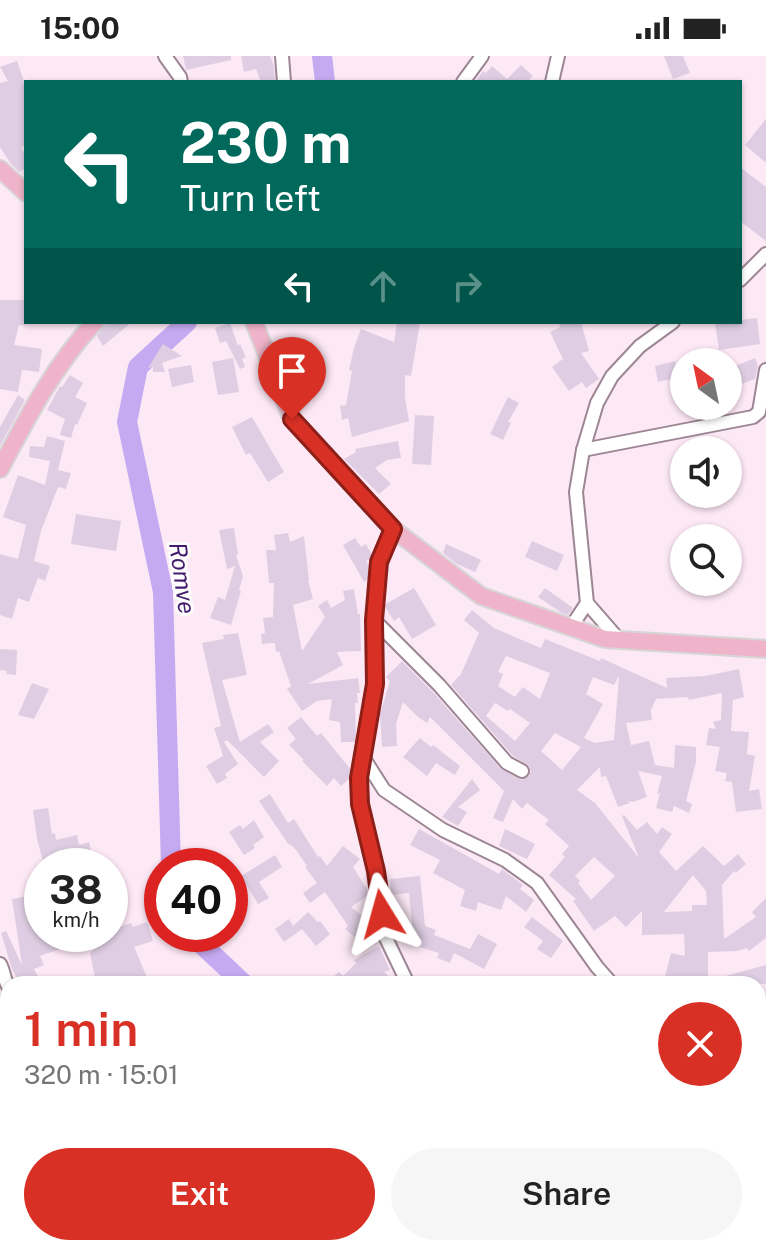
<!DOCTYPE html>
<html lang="en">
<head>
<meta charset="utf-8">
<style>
	body { margin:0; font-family:"Public Sans",sans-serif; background:#f6f6f6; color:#222; height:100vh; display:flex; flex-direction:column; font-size:30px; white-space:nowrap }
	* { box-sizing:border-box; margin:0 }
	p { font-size:26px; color:#767676 }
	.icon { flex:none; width:44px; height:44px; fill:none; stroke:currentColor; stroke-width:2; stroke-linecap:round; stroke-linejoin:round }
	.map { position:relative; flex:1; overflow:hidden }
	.drawer { position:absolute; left:0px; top:920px; width:766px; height:280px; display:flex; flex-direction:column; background:#fff; border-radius:24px 24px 0 0; box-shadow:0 2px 6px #0004 }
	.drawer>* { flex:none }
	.guide { position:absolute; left:24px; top:24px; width:718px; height:244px; border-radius:0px; box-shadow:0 2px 6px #0004; background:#00695c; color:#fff; overflow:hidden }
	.needle { width:52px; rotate:327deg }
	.fabs { position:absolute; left:670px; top:292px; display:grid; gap:16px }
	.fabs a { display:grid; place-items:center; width:72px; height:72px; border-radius:50%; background:#fff; box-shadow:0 2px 6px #0004; font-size:40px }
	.speed { position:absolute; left:24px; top:792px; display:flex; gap:16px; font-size:40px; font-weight:700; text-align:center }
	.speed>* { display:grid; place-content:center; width:104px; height:104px; border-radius:50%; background:#fff; box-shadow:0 2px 6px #0004; line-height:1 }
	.speed small { font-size:20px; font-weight:400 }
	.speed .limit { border:12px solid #d22; background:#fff; color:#111 }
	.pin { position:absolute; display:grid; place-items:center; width:68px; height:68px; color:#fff; margin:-82px -34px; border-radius:50% 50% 50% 0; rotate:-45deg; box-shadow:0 0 8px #0007 }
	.pin .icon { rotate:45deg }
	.me { position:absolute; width:88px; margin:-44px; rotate:352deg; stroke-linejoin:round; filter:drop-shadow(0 0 6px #0008) }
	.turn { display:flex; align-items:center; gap:28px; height:168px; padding:0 24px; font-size:36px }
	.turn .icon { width:104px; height:104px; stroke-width:2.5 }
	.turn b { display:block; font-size:56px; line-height:68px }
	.lanes { display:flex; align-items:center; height:76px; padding:0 24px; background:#0003; justify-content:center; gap:40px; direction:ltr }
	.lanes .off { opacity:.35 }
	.round { display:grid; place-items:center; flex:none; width:84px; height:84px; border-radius:42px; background:#f6f6f6 }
	.headline { display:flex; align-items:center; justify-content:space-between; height:136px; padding:0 24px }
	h1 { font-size:48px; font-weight:600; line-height:60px; color:#d93025 }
	.button { display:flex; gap:16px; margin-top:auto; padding:16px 24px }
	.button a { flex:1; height:92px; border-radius:48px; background:#d93025; color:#fff; font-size:32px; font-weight:600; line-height:92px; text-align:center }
	.button a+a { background:#f6f6f6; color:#222 }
	.status { display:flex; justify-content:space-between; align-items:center; height:56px; padding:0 40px; background:#fff; direction:ltr }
	.status svg { height:22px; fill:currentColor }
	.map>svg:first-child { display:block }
</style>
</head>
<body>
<div class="status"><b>15:00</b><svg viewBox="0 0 49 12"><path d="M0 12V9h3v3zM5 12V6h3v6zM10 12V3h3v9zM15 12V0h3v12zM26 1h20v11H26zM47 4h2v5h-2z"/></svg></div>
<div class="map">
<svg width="766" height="1200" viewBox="0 0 766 1200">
	<rect width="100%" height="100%" fill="#fde8f5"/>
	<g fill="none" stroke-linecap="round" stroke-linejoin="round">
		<g stroke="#c6aaf1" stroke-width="20">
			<path d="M322,0L325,26"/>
			<path d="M171,810L163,536L127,366L138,311L187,266"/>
			<path d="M194,878L195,882L244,928"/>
			<path d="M422,1192L423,1200"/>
		</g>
	</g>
	<g fill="#dfcee3" fill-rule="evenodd">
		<path d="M183,0H231V4L186,14Z"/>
		<path d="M241,0H270L274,10L275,26H261L256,13L244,16Z"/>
		<path d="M664,0H683L690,17L673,23Z"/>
		<path d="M17,5L26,31V88L21,92L26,99V112L19,116L11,108L0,91V27L8,25L0,11Z"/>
		<path d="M521,9L533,20L527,26H475L483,15L486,17L492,10L507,23Z"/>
		<path d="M766,63V107L745,89Z"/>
		<path d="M740,111L766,131V185L740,165Z"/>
		<path d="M0,244H26V269H19L14,289L42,293L39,316L22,314L18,336L0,333Z"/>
		<path d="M757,262L760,288L719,294L715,267L740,266V264Z"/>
		<path d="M107,266H132L103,290L97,280Z"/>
		<path d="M397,266L420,267L411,320L405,319V342L409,365L352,381L348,362L342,364L340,350L346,349L352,315L349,314L354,292L361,273L394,286Z"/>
		<path d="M559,266H581L589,295L581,297L599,323L586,332L582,326L569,335L552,311L563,303L550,276L560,271Z"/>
		<path d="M230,267L238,290L240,288L246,301L242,303L245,311L240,313L226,285L220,287L215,272Z"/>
		<path d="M163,288L182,300L162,307L165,316H153V311L148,312Z"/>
		<path d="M233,302L239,336L218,339L212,306Z"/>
		<path d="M755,302L758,310L755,323L728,333V313Z"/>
		<path d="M675,305L676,308L684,305V320L658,326L655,310Z"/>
		<path d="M191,309L194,326L172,331L168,313Z"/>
		<path d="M70,319L83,327L75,341L87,347L77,369L75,368L71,382L60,379L65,363L47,354L60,330L62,331Z"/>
		<path d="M18,339L25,344L0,390V371Z"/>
		<path d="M508,341L519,347L508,366L511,367L503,384L490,378Z"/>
		<path d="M415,359L434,360L431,409L412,408Z"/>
		<path d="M252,361L284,416L268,426L250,397L246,399L232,371Z"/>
		<path d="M47,380L65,385L58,414L71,417L66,433L58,431L41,475L34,505L50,510L45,525L38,522L29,546L18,542L12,563L0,559V498L18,503L26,469L3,461L18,419L45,429L50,405L29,401L30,390L44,391Z"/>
		<path d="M398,385L401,402L387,404L375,412L391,428L379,438L344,403L356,396L355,393Z"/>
		<path d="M76,458L121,465L116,495L71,488Z"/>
		<path d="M234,472L238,499H236L243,520L239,534L241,535L231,569L210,562L218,541L225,544L235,510L227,513L219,474Z"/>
		<path d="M288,477L290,486L304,480L309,524H308L313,543L293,549L302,595L325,561L318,550L327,544L331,552L345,544L343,535L354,533L358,558H360L361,595L337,596L343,609L308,628L358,622L360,637H357L358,647H355L356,686H341L340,666L329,664L332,643L317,645L302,655L287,633L291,630L279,595L276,596L275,587L262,588L261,578L265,577L263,562L273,561L274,527H269L266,494H276L274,479Z"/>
		<path d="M355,482L361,491L366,488L372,499L371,503L366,505L370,511L368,523L364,526L343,489Z"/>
		<path d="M532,485L564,499L557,515L525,501Z"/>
		<path d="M446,488L481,504L475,516L457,508L443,497Z"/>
		<path d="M414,532L436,569L412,583L399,561L394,565L384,549Z"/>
		<path d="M545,532L573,552L568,559L560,556L538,541Z"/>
		<path d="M472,554L494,572L517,582L541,592L545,583L600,605L601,602L667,632L666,622L705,620L739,613L744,641L733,644L731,675L749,676L747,698L755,700L749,735L759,733L762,753L736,756L732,726L725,725L727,717L715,715L720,691L706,689L709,672L716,673L713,666L721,664L722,637L689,644L688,641L656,643L651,654L652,664L626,667L631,689L649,685L655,709L674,712L675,689L696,691V706L686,745L692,748L689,757L674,750L672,756L656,752L660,737L657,738L662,720L638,715L647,741L633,746L627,745L630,747L618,751L606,720L601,721L600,711L577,734L595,747L639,802L622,760L624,759L637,774L647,766L657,778L662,771L672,778L659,796L676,815L703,790L724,810L738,798L746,808L736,817L734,815L722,829L724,883L756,861L752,856L766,842V882L749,895L747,892L737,895L708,896V923L702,928H663L671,897L685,900L684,878L642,879V855L626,871L615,860L594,875L573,845L576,843L549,819L565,801L562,798L569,790L545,768L549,764L527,747L522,753L513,743L503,766L493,762L504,735L430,661L427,667L418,661L403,646L396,668L397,690L382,691L380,658L390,625L386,621L402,605L432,635L501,713L522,724L529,720L531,715L529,710L513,700L451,629L461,618L479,577L464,564ZM506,600L550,617L540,643L523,631L515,641L498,630L503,618L498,616ZM619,620L614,684L594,687L584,682L603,648L586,638L593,621L614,629ZM495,647L508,655L510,653L530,667L515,685L486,660ZM555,677L581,691L562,714L541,695ZM594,801L615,820L591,844L578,827L580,825L575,820ZM693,819L706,835L707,849H692V855L664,856Z"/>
		<path d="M238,577L247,619L222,624L234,666L240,686L268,668L274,676L260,686L279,705L264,721L227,684L224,686L238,708L225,718L227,722L217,728L206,710L223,700L214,672L221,670L202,587L224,583L223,579Z"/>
		<path d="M0,593L17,594L16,619L6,618L7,615L0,614Z"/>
		<path d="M32,627L49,633L34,663L18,659Z"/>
		<path d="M301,661L317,680L321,677L351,714L350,722L341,730L334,722L327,730L302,705L304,704L289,689L296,683L287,672Z"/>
		<path d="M420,682L431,691L433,689L460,710L455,719L436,707L427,720L403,701Z"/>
		<path d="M472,723L480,734L458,751L467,756L458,770L442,761Z"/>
		<path d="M270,738L288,767L294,763L318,801L320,800L327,810L343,790L360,803L353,811L370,838L351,851L374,869L375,873L363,887L345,873L348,870L325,836L310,847L303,837L317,827L305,811L307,810L296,794L290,788L289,789L259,745Z"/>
		<path d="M48,752L52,778L55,777L56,784L77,779L79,789L89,786L95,810H69V806L55,810L53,802L43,805L37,783L33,754Z"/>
		<path d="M254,764L264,781L253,789L255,792L244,799L229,776L240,769L243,773Z"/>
		<path d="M419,773L499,818L502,813L523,829L520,833L534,844L526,856L506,840L501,854L478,846L476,855L460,850L465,834L433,817L440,804L410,789Z"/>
		<path d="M505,773L535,788L527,803L499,790Z"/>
		<path d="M275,799L282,811L259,826L269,842L258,848L241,820Z"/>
		<path d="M420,820L425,870L436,874L434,879L470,893L478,878L497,888L484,913L454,897L450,907L437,902L439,897L416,890L419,882H396L394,868H412L409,837L391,839L390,823Z"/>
		<path d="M34,839L40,878H68L72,889L40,900L44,909L34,913L42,928H20L12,913L1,877L6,875L22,909L12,843Z"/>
		<path d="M308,856L318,866L320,865L330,878L316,890L302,873L284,886L275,873L289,863L293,870Z"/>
		<path d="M532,861L563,885L551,902L537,893L543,885L524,871Z"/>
		<path d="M147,866L153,885L134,891L150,928H96L90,897L102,888L96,878H110V874L131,867L133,871Z"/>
		<path d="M379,890L390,914L384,916L397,928H325L339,916L343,920L356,907L354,904Z"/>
		<path d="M766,909V928H707V925Z"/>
	</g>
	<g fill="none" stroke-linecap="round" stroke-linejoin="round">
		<defs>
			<g id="minor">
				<path d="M165,0L180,21L181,26"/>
				<path d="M282,0L284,26"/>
				<path d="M463,26L482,0"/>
				<path d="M552,26L558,0"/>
				<path d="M740,224L766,198"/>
				<path d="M583,394L753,361L759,356L766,314"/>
				<path d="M393,473L379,506L374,564L375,628L359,722L360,748L376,815L385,880L408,928"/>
				<path d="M374,564L439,629L507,707L522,715"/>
				<path d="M571,571L587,547"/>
				<path d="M620,585L587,547L576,436L583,394L597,347L612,320L640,290L673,266"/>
				<path d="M363,701L384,734L443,774L505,804L537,827L597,911L612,928"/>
				<path d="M0,908C4,915 4,923 8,930"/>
				<path d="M758,978L766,977"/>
				<path d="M0,1057L8,1050"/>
				<path d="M82,1192L87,1200"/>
				<path d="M614,1192L628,1200"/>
				<path d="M17,1200L36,1192"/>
				<path d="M251,1200L257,1192"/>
			</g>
			<g id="major">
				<path d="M0,113L26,137"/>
				<path d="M254,266L292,363L393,473L481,540L605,583L766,593"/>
				<path d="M0,413C27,362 55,308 95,266"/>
			</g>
		</defs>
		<use href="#minor" stroke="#9d8694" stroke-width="16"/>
		<use href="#major" stroke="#d7d6d7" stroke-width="20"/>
		<use href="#minor" stroke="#fff" stroke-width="12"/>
		<use href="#major" stroke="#efb4c9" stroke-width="16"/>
	</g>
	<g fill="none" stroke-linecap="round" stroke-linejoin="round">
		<defs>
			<path id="route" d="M292,363L393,473L379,506L374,564L375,628L359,722L360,748L376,815L382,858"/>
		</defs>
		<use href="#route" stroke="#8d1f18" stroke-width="20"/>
		<use href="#route" stroke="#d93025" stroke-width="14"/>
	</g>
	<g text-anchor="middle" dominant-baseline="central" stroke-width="6" stroke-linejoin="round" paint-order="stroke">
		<g font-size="24" font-style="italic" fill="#441c6d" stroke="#fcfcfc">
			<text transform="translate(183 522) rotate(82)">Romve</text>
		</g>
	</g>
</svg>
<div class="fabs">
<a><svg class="needle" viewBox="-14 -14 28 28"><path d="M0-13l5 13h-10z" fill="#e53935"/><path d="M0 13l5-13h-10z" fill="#767676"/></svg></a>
<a><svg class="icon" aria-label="sound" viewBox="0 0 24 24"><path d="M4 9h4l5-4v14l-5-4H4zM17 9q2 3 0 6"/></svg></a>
<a><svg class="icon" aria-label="search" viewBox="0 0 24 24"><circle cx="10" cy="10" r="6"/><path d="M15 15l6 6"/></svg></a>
</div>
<div class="speed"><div>38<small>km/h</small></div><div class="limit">40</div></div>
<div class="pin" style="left:292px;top:363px;background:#d93025"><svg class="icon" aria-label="arrive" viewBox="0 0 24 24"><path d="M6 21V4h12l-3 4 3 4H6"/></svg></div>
<svg class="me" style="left:382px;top:858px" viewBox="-20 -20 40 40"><path d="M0-17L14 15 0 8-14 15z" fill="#d93025" stroke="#fff" stroke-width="4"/></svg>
<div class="guide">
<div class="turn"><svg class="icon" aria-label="left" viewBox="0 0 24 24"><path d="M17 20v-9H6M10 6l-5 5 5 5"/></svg><div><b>230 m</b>Turn left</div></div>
<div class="lanes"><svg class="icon" aria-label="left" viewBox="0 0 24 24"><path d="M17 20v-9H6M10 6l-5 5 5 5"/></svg><svg class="icon off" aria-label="ahead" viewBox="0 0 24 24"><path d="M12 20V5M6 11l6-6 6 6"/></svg><svg class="icon off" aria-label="right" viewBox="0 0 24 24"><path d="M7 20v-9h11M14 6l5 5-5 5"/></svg></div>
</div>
<section class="drawer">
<div class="headline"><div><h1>1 min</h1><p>320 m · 15:01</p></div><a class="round" style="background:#d93025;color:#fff"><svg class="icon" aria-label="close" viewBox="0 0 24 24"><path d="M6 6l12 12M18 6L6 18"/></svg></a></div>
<div class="button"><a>Exit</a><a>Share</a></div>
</section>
</div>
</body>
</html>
